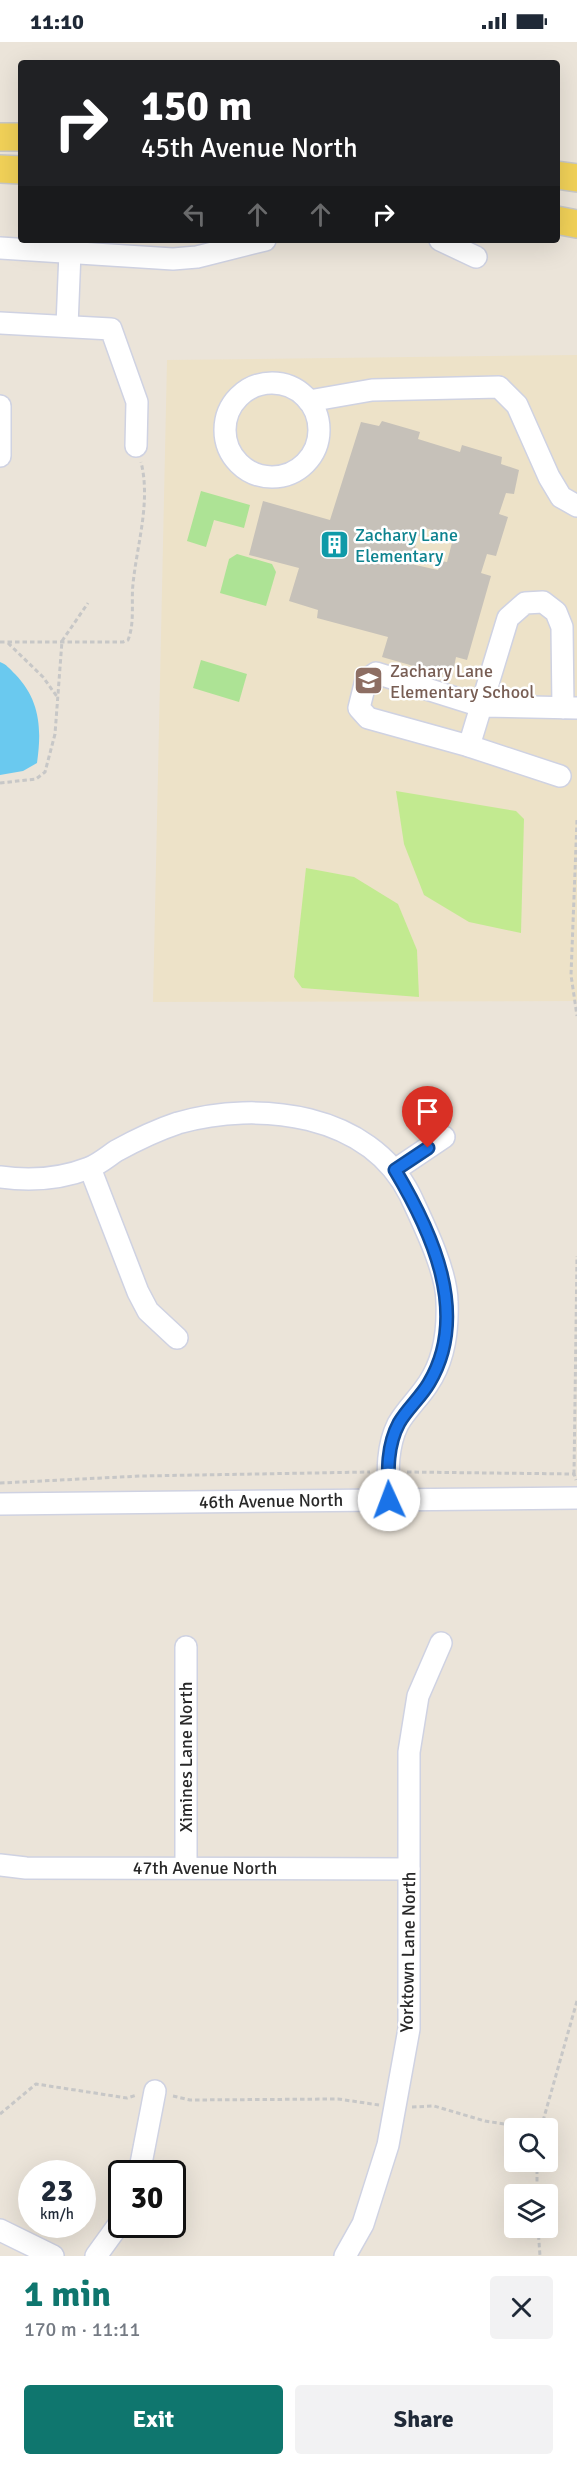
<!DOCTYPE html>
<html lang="en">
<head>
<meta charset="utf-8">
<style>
	body { margin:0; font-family:Signika,sans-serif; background:#f2f2f3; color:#1f2937; height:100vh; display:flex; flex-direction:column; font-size:22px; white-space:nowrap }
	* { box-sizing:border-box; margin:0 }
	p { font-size:20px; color:#747a83 }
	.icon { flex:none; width:33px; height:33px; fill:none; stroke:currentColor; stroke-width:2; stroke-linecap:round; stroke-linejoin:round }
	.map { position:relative; height:2214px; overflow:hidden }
	.drawer { display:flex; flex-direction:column; background:#fff; flex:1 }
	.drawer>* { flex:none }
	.hud { position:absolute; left:18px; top:18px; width:542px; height:183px; border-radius:6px; box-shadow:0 6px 24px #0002; background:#202124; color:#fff; overflow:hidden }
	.tools { position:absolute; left:504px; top:2076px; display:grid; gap:12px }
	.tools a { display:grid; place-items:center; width:54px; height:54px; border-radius:6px; background:#fff; box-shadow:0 6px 24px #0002; font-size:30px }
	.speed { position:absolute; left:18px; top:2118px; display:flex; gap:12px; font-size:30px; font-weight:700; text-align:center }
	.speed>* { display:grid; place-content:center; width:78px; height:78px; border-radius:50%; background:#fff; box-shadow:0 6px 24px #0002; line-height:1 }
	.speed small { font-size:15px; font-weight:400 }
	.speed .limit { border:3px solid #111; border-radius:9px; background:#fff; color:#111 }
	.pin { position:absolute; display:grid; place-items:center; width:51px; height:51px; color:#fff; margin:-62px -26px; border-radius:50% 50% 50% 0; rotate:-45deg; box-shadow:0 0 6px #0007 }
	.pin .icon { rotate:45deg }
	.me { position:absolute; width:66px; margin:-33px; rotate:358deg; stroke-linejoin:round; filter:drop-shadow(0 0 4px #0008) }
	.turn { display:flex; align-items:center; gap:21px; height:126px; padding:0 24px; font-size:27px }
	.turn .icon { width:78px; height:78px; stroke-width:2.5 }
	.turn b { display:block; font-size:42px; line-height:51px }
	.lanes { display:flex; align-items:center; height:57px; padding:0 24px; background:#0003; justify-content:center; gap:30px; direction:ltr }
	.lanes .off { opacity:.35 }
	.round { display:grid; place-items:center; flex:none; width:63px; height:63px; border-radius:6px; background:#f2f2f3 }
	.summary { display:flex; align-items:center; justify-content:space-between; height:102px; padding:0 24px }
	h1 { font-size:36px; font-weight:700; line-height:45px; color:#0f766e }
	.primary-button { display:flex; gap:12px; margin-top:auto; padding:12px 24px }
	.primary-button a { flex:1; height:69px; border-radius:6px; background:#0f766e; color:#fff; font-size:24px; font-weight:700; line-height:69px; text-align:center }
	.primary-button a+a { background:#f2f2f3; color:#1f2937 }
	.status { display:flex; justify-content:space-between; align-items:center; height:42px; padding:0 30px; background:#fff; direction:ltr }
	.status svg { height:16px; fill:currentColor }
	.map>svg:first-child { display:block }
</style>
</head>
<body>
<div class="status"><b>11:10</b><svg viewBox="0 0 49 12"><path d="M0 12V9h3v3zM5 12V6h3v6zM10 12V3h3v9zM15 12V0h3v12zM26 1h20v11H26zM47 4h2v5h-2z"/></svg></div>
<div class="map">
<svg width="577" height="2214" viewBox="0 0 577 2214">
	<rect width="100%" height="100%" fill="#ebe4d9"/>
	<path fill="#ede2c8" d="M577,313V959L153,960L167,318Z"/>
	<g fill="#ade395">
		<path d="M201,449L250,463L244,486L214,478L206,505L187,499Z"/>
		<path d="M237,512L272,522L276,530L266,564L220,551L229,517Z"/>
		<path d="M201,618L247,632L239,660L193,646Z"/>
	</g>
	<g fill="#c2ea90">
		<path d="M396,749L516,769L524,777L521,891L469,880L424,853L404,802Z"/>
		<path d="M306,826L354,835L398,862L417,908L419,955L302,946L294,935Z"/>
	</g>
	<path fill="#6ac9ef" d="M0,620C6,622 10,627 15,632C40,658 42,686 37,721L23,729L0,733Z"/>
	<path fill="#c6c1b9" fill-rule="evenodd" d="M382,379L420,390L418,397L460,410L462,403L502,415L501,422L519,428L514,452L506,451L499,472L508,475L496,514L487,512L481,531L491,534L467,618L456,615L452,635L382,615L388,595L317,576L318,568L289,559L299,526L249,513L263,459L330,478L361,380L379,384ZM424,486L454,493L447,520L441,519L438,528L411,522L418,494L422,495Z"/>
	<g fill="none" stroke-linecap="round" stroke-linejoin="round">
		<defs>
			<g id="minor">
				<path d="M440,198L476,215"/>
				<path d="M0,206L173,217L197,215L265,198"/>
				<path d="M0,281L111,287L137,360L136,404"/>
				<path d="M67,284L70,210"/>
				<circle cx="272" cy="388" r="47"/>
				<path d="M309,359L372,348L499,345L517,363L549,435L561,455L577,464"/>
				<path d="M0,364V414"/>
				<path d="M563,666L562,585L556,570L543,560L525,561L508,576L469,704L368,676L359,666L366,638L376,631L481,664L577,666"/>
				<path d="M469,704L560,734"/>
				<path d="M90,1126L138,1250L148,1269L177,1296"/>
				<path d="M395,1128L444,1095"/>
				<path d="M0,1135C29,1139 61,1137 89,1126C99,1122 107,1115 116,1109C136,1098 157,1088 178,1081C259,1058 369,1071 410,1153C423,1181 447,1229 447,1260C448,1287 444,1319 428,1342C419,1356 406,1368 398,1382C386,1406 388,1432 389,1458"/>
				<path d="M0,1462L577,1456"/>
				<path d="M0,1823L26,1826L409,1827"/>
				<path d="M186,1825V1605"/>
				<path d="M139,2132L155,2049"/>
				<path d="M0,2188L53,2214"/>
				<path d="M96,2214L122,2178"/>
				<path d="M345,2214L363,2182L388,2103L409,1987V1710L418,1654L441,1601"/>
			</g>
			<g id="major">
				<path d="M0,95H21"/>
				<path d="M0,127L21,128"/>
				<path d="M556,133L577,136"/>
				<path d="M556,178L577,182"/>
			</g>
		</defs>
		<use href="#minor" stroke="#cfd2e2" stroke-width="24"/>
		<use href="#major" stroke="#c7c7c7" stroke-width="30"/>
		<g stroke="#c7c7c7" stroke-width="3" stroke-dasharray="4.5 3" stroke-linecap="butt">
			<path d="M0,600H123L128,598C135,581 131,559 133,542C137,502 151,460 141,420"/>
			<path d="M8,601L43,635L58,656"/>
			<path d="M0,741L36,737L45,730L55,692L62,599L88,561"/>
			<path d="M577,778L571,933L577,974"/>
			<path d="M407,1430L574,1432L576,1438"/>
			<path d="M574,1432L577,1214"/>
			<path d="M0,1441L141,1434L370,1430"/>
			<path d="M173,2054L190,2058L338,2057L379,2063"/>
			<path d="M412,2065L434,2064L485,2079L530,2086"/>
			<path d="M0,2072L36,2042L127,2056L137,2053"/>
			<path d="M541,2086L577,1959"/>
			<path d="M537,2120V2152"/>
			<path d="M538,2186L540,2214"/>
		</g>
		<use href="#minor" stroke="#fff" stroke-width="21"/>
		<use href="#major" stroke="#f1d158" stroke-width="27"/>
	</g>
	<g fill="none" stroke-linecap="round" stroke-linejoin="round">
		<defs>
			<path id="route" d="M389,1458C388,1432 386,1405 399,1381C407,1367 421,1355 429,1341C470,1272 432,1190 395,1128L428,1106"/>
		</defs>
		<use href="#route" stroke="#114b97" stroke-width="15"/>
		<use href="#route" stroke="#1a73e8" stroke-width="10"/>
	</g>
	<defs>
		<symbol id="building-square" viewBox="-11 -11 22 22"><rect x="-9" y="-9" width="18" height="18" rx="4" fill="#0f9aa8" stroke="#fff"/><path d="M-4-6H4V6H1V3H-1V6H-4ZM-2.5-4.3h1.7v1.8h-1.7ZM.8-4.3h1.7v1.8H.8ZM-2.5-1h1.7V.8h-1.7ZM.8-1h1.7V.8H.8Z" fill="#fff"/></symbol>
		<symbol id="school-square" viewBox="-11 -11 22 22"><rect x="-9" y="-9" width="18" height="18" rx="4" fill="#8d6e63" stroke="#fff"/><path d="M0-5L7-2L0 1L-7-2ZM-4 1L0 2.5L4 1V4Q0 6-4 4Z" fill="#fff"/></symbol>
	</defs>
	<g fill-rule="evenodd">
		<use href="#building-square" x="318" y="486" width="33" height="33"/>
		<use href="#school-square" x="352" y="622" width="33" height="33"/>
	</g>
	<g text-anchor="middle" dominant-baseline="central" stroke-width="5" stroke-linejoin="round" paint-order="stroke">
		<g font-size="18" fill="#0d838f" stroke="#fff" text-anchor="start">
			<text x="355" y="493">Zachary Lane<tspan x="355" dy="21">Elementary</tspan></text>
		</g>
		<g font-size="18" fill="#785e54" stroke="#fff" text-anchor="start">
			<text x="390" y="629">Zachary Lane<tspan x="390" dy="21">Elementary School</tspan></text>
		</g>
		<g font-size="18" fill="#282828" stroke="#fff">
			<text transform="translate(271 1459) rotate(-1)">46th Avenue North</text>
			<text transform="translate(186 1715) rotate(-90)">Ximines Lane North</text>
			<text x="205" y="1826">47th Avenue North</text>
			<text transform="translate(408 1910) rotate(-89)">Yorktown Lane North</text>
		</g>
	</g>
</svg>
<div class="tools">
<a><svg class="icon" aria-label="search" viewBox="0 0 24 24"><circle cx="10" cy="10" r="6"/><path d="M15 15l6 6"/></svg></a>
<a><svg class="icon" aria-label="layers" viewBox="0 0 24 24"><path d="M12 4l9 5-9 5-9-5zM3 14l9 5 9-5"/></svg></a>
</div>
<div class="speed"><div>23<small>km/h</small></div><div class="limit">30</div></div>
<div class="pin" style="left:428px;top:1106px;background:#d93025"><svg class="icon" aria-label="arrive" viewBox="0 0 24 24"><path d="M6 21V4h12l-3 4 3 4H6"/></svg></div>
<svg class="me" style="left:389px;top:1458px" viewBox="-20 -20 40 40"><circle r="19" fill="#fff"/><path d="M0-13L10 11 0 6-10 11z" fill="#1a73e8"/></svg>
<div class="hud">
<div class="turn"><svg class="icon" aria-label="right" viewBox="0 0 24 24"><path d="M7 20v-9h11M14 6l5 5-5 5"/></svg><div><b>150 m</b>45th Avenue North</div></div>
<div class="lanes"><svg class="icon off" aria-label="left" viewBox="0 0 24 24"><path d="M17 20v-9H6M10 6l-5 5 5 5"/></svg><svg class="icon off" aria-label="ahead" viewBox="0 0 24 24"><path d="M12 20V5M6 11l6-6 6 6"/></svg><svg class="icon off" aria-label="ahead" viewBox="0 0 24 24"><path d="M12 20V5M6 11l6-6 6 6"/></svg><svg class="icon" aria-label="right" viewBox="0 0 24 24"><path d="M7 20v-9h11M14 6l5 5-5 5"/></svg></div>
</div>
</div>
<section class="drawer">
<div class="summary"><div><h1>1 min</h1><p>170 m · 11:11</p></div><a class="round"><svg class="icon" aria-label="close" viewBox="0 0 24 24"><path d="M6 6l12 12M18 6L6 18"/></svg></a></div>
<div class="primary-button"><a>Exit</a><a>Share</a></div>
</section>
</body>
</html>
